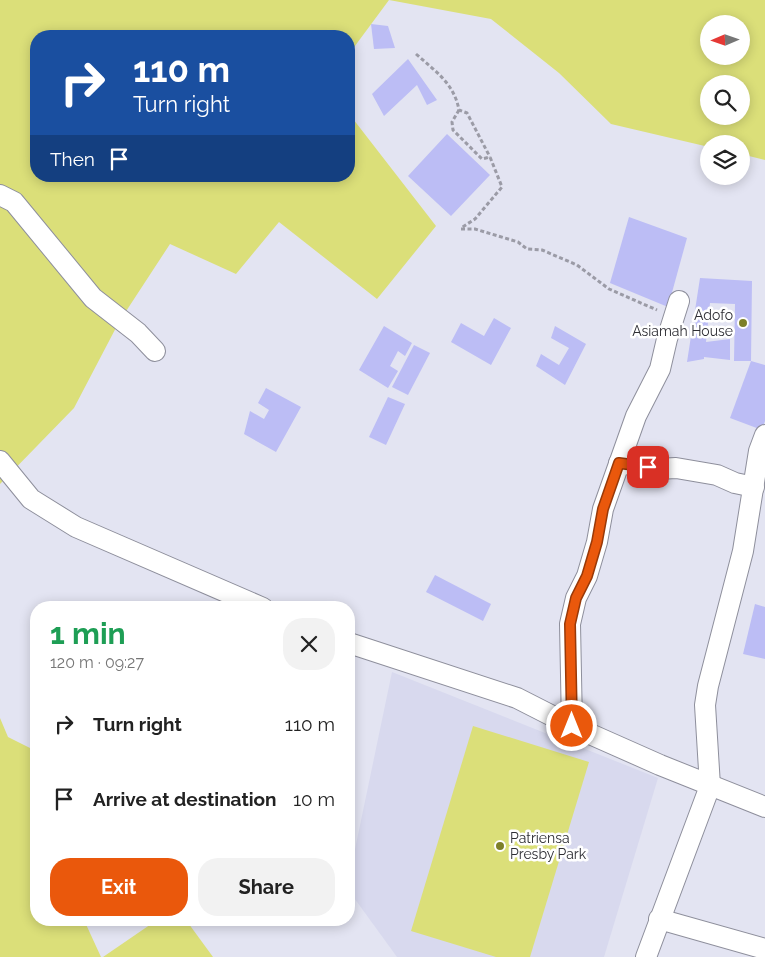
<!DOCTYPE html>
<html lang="en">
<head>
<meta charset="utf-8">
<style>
	body { margin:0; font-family:Raleway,sans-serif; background:#f2f2f2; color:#222; height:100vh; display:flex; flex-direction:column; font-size:19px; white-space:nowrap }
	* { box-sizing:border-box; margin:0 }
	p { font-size:16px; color:#767676 }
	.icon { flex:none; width:28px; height:28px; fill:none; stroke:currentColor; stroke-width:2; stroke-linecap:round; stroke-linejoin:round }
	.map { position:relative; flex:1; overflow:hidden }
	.drawer { position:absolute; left:30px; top:601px; width:325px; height:325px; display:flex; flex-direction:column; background:#fff; border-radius:20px; box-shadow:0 2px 12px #0003 }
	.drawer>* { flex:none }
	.top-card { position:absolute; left:30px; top:30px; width:325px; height:152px; border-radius:20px; box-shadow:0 2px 12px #0003; background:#1a4fa0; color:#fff; overflow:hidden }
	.needle { width:32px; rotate:268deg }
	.buttons { position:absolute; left:700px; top:15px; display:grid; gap:10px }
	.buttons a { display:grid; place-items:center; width:50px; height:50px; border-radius:50%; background:#fff; box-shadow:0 2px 12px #0003; font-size:25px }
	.pin { position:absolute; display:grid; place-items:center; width:42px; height:42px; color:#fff; margin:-21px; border-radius:10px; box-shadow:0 2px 8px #0006 }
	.me { position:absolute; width:55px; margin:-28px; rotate:0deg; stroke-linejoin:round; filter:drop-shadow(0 0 4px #0008) }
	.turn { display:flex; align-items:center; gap:18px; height:105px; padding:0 20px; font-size:22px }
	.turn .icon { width:65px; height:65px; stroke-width:2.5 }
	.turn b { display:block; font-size:35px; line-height:42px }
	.then { display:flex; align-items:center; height:48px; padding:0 20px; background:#0003; gap:10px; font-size:19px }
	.round { display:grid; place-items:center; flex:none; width:52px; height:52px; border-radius:20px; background:#f2f2f2 }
	.overview { display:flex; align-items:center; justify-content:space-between; height:85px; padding:0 20px }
	h1 { font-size:30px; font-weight:700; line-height:38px; color:#1e9e55 }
	.action { display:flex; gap:10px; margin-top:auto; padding:10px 20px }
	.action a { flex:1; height:58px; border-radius:20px; background:#ea580c; color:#fff; font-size:20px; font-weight:700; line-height:58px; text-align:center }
	.action a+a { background:#f2f2f2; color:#222 }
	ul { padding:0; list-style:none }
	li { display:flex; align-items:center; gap:15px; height:75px; padding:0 20px }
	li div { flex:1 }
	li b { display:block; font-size:19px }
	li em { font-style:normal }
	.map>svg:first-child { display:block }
</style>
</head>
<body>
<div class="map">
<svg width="765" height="957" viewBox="0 0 765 957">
	<rect width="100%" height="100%" fill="#e3e4f2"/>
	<path fill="#d8d9ee" d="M392,672L658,778L604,957H397L349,891V878Z"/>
	<g fill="#dbdf79" fill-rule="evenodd">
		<path d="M0,0H765V160L741,154V144H709V147L611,124L559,73L491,19L389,0L349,54L350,115L436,226L377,299L279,222L236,274L170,244L119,322L74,408L0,484ZM709,24H741V56H709ZM36,36H349V176H36ZM709,84H741V116H709Z"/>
		<path d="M0,718L8,737L36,751V920H84L101,957H0Z"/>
		<path d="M473,726L589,762L530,957H496L411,931Z"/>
		<path d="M157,920H186L213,957H103Z"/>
	</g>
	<g fill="#bcbdf5">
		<path d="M371,24L388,26L395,48L374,49Z"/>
		<path d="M408,59L437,100L427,105L417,85L384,116L372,94Z"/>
		<path d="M447,134L490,175L451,216L408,176Z"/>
		<path d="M629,217L687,238L668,307L610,283Z"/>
		<path d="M700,278L752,281L751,361H734L735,304L710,303L706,342L730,339V360L704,357V359L687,362Z"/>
		<path d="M494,318L511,328L491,365L451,342L461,323L484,336Z"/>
		<path d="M384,326L412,343L405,356L398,351L390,366L398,371L388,388L359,370Z"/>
		<path d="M555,326L586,344L565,385L536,366L541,354L559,365L569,348L551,338Z"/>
		<path d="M414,345L430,353L408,395L392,387Z"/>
		<path d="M751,361L765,365V421L762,430L730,418Z"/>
		<path d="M266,388L301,407L276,452L244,434L250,411L264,419L269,410L258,403Z"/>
		<path d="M388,397L405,404L386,445L369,437Z"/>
		<path d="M435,575L491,604L483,621L426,592Z"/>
		<path d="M755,604L765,607V659L743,654Z"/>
	</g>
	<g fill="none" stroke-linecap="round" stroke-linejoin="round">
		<defs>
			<g id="minor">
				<path d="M0,195L14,202L93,298L138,333L155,351"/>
				<path d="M0,461L31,499L76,527L263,608"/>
				<path d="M619,463L658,469L676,468L717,475L735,483L754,487"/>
				<path d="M349,643L517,698L572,726L660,765L765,807"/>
				<path d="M572,726L570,624L576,598L587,576L597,542L603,509L636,416L660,369L667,339L679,301"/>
				<path d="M659,919L765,949"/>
				<path d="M646,957L710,786L705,705L708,686L743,551L759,451L765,435"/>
			</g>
		</defs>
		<use href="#minor" stroke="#8e8f9c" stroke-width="22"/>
		<g stroke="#9b9ba6" stroke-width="3" stroke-dasharray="4 2.5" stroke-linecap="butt">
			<path d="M416,54C435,71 454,83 459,110L467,113L490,157"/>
			<path d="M459,110L452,122L453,130L482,159L490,157L502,187L475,219L461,228"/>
			<path d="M461,229H475L518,242L527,249L542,250L577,265L609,289L657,310"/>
		</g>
		<use href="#minor" stroke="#fff" stroke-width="20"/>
	</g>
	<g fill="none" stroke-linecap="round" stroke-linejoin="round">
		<defs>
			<path id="route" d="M572,726L570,624L576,598L587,576L597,542L603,509L619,463L648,467"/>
		</defs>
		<use href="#route" stroke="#983908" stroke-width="12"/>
		<use href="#route" stroke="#ea580c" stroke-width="9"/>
	</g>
	<g fill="#7d8029" stroke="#fff" stroke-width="2">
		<circle cx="743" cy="323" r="5"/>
		<circle cx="500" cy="846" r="5"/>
	</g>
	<g text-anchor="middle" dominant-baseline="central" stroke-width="5" stroke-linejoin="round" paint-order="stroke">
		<g font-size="14" fill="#2e2e34" stroke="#fff" text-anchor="end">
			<text x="733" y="315">Adofo<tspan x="733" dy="16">Asiamah House</tspan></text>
			<text x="510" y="838" text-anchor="start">Patriensa<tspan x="510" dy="16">Presby Park</tspan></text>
		</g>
	</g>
</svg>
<div class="buttons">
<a><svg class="needle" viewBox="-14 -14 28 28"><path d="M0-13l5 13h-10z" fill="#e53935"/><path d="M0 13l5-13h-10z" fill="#767676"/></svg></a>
<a><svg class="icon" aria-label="search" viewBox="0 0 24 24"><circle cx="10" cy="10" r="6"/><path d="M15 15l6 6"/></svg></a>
<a><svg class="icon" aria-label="layers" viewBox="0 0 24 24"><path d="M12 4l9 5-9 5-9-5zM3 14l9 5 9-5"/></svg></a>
</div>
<div class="pin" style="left:648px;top:467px;background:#d93025"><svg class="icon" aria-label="arrive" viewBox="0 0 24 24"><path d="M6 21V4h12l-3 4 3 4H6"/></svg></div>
<svg class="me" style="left:572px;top:726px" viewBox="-20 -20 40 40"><circle r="17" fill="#ea580c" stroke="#fff" stroke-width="3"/><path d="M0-11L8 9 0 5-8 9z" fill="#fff"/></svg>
<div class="top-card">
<div class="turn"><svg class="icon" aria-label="right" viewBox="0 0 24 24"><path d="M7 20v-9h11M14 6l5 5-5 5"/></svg><div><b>110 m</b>Turn right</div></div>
<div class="then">Then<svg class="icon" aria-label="arrive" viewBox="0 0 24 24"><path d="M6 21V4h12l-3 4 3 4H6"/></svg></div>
</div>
<section class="drawer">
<div class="overview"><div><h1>1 min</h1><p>120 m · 09:27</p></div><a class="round"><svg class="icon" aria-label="close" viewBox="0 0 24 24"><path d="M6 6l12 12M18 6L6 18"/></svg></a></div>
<ul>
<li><svg class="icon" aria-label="right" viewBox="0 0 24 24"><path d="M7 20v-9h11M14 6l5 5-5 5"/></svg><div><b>Turn right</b></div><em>110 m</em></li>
<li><svg class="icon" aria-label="arrive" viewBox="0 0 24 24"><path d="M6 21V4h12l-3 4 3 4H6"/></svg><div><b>Arrive at destination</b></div><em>10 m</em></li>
</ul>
<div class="action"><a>Exit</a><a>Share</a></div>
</section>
</div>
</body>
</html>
